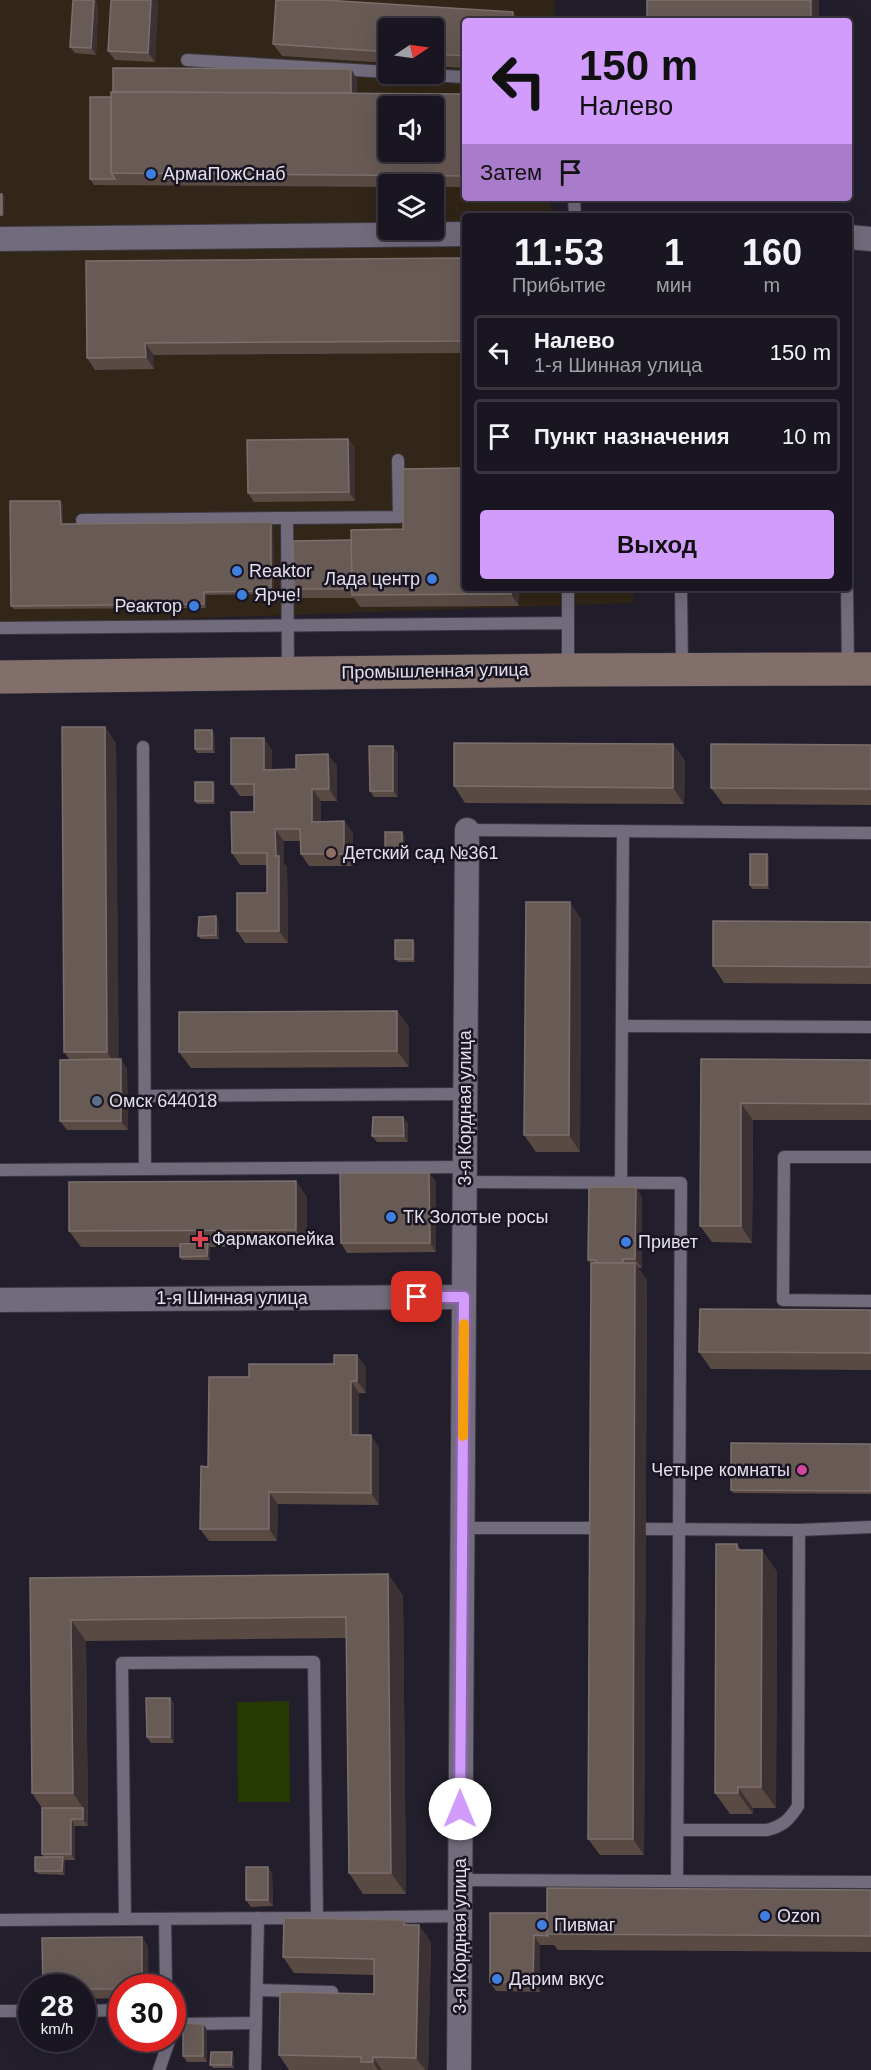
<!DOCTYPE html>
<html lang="ru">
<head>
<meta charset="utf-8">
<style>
	body { margin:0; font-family:Arial,sans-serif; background:#231f2a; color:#f1f3f6; height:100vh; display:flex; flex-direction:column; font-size:22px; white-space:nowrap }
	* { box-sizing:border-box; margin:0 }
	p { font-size:20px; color:#9f9fa5 }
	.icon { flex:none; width:33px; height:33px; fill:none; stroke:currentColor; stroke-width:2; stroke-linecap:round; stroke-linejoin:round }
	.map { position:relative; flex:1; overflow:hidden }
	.details { position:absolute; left:462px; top:213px; width:390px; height:378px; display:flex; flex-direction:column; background:#1a1621; border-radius:6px; box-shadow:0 6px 24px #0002,0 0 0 2px #38353f }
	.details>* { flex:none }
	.banner { position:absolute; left:462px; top:18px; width:390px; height:183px; border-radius:6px; box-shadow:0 6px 24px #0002,0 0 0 2px #38353f; background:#d29cfd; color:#111; overflow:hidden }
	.needle { width:39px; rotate:77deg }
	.tools { position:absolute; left:378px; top:18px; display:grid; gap:12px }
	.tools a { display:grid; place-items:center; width:66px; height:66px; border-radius:6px; background:#1a1621; box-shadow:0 6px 24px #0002,0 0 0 2px #38353f; font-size:30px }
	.speed { position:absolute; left:18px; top:1974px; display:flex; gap:12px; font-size:30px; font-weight:700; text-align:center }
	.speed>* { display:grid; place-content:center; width:78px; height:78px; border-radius:50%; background:#1a1621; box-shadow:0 6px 24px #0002,0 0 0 2px #38353f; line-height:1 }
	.speed small { font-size:15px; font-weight:400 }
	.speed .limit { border:9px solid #d22; background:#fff; color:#111 }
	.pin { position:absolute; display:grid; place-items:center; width:51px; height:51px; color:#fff; margin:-26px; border-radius:12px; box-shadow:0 3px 9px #0006 }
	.me { position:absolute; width:66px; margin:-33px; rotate:0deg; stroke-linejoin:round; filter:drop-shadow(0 0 4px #0008) }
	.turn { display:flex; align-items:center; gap:21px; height:126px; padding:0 18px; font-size:27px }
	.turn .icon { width:78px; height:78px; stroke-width:2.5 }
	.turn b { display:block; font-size:42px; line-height:51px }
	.then { display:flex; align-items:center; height:57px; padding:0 18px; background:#0003; gap:12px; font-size:22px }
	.eta { display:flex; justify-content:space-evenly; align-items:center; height:102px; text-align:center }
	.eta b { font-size:36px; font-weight:600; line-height:42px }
	.cta { display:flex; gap:12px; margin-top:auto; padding:12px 18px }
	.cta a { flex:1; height:69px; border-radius:6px; background:#d29cfd; color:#111; font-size:24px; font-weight:600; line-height:69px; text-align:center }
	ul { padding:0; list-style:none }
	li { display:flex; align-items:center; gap:18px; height:75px; margin:0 12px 9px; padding:0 6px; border:3px solid #38353f; border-radius:6px }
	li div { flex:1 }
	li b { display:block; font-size:22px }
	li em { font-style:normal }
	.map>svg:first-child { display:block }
</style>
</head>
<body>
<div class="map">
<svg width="871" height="2070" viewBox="0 0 871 2070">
	<rect width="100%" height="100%" fill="#231e2c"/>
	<path fill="#312617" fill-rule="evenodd" d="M0,0H554V21H465V198H551V216H465V588H633V603L0,625ZM388,28H434V74H388ZM388,106H434V152H388ZM388,184H434V230H388Z"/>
	<path fill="#263903" d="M289,1701L290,1802H238L237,1702Z"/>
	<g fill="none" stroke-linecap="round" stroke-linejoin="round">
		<defs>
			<g id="lane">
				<path d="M187,60L388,72"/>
				<path d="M407,74L465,77"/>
				<path d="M574,198L575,216"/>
				<path d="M287,518L288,673"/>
				<path d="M82,520L399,517L398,460"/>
				<path d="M568,588V623"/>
				<path d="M681,588L682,669"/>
				<path d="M847,588L848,668"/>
				<path d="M0,628L568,623V668"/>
				<path d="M143,747L145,1169"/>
				<path d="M467,830L871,833"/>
				<path d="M622,1026L871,1027"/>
				<path d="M145,1096L465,1094"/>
				<path d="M871,1157H784L783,1300L871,1301"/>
				<path d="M0,1170L465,1167"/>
				<path d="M465,1182L681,1183L677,1881"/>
				<path d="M621,1183L623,831"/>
				<path d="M462,1528H601"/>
				<path d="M646,1529L799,1530L798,1806C789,1820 783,1826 767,1830H678"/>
				<path d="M799,1530L871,1527"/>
				<path d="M460,1880L871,1882"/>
				<path d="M125,1919L317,1918"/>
				<path d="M165,1919L166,1988"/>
				<path d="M0,1920L125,1919L122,1663L314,1662L317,1918L460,1916"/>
				<path d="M257,1990L332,1992"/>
				<path d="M0,2011H32"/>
				<path d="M82,2011L122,2010"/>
				<path d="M172,2033L181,2024L256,2023"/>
				<path d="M159,2070L170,2038"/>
				<path d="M255,2070L258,1918"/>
			</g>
			<g id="street">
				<path d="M849,237L871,239"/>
				<path d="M0,239L465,234"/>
				<path d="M0,1300L464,1297"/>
				<path d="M459,2070L467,830"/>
			</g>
			<path id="secondary" d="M0,677L568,670L871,669"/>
		</defs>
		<use href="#lane" stroke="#3b3843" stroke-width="14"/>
		<use href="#street" stroke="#3b3843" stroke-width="26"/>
		<use href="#secondary" stroke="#3b3843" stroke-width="34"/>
		<use href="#lane" stroke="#716b7c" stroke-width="12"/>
		<use href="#street" stroke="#716b7c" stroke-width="24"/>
		<use href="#secondary" stroke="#826f6b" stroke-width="33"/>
	</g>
	<g fill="#594a44">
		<path d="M73,0H95L98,6L96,55L75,53L70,47Z"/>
		<path d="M276,0H324L513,12L519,21H465V68L434,66V28H388V63L282,56L273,44Z"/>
		<path d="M819,0V21H647Z"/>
		<path d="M158,2L155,62L115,60L108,51Z"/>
		<path d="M351,69L357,79V93L465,94V187H434V184H388V187L94,185L90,179L111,97Z"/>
		<path d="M465,258V353L154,355V369L95,370L87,358Z"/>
		<path d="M348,439L355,448V501L254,502L248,493Z"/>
		<path d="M63,504V524L271,522L273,525L274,594L206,595V608L14,609L11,606Z"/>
		<path d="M519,588V606L360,607L354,598H300L294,589Z"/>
		<path d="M105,727L116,744L118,1059L127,1069L128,1130H67L60,1121L70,1060L64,1052Z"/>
		<path d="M214,733L215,753H197L195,749Z"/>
		<path d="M673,744L685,761L684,804L465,803L454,786Z"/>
		<path d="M871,745V805L723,804L711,788Z"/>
		<path d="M272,750V770L296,769L337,766V801H321V821H344L353,833V866H309L301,854V841H284V863L287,868L288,943H245L237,931L267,893V865H240L232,853L254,812V796H240L231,784Z"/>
		<path d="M398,753V797H374L370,791Z"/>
		<path d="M213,782L215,785V804H197L195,801Z"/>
		<path d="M404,835L405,854L387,855L385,851Z"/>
		<path d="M769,857V889H752L750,885Z"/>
		<path d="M216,916L218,920L219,939H201L198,936Z"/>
		<path d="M581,919L580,1152H536L524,1135Z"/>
		<path d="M871,922V984L724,983L713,966Z"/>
		<path d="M413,940L415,943V962H398L395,959Z"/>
		<path d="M397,1011L409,1027V1067L191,1068L179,1052Z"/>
		<path d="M701,1059L871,1060V1120H753L752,1243L712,1242L700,1226Z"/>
		<path d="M408,1123V1142H377L372,1136Z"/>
		<path d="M429,1173L436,1182V1252L347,1253L341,1243Z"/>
		<path d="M296,1181L307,1198V1246L210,1247V1260H182L180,1257V1247H81L69,1231Z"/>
		<path d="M642,1197V1268H638L647,1280L644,1855H600L588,1839L591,1264L588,1260Z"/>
		<path d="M871,1310V1370L711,1369L699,1352Z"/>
		<path d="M366,1367V1393H359V1435L379,1447V1505L278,1504L277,1541H209L200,1529L208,1467L249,1377Z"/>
		<path d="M871,1444V1494L733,1493L731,1490Z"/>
		<path d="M737,1544L741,1550H762L777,1572L776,1808H753V1814H730L715,1793Z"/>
		<path d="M388,1574L403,1596L406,1894H363L349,1873L346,1638L86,1641L88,1826H75V1860H65V1875L38,1874L35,1871L44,1857L42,1854V1808L32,1793L30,1578Z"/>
		<path d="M170,1698L174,1704V1743H151L147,1737Z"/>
		<path d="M268,1867L272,1874L273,1906L251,1907L246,1900Z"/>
		<path d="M871,1890V1952L558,1950L554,1945H540V1992L496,1991L490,1982L547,1913Z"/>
		<path d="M404,1920L408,1925L431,1942L428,2070H289L279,2055L374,1994V1975L294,1973L283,1957Z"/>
		<path d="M142,1937L148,1947L122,1988V1998L82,1999V1988Z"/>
		<path d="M203,2024L207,2030V2062H187L183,2056Z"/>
		<path d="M234,2056V2068H213L210,2065Z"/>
	</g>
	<g fill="#3d3233">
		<path d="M94,0L98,6L96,55L91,48Z"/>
		<path d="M151,0H156L158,2L155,62L148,53Z"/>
		<path d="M811,0H819V21H814L811,17Z"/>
		<path d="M513,12L519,21H512Z"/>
		<path d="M351,69L357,79V105L351,96Z"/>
		<path d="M2,194L5,197L4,218L2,215Z"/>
		<path d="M145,343L154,355V369L146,357Z"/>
		<path d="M348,439L355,448V501L349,492Z"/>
		<path d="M60,501L63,504V527L61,524Z"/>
		<path d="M271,522L273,525L274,594L271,591Z"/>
		<path d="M511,588H519V606L511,594Z"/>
		<path d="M204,592L206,595V608L204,604Z"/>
		<path d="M105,727L116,744L119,1069L107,1052Z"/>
		<path d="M212,730L214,733L215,753L212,749Z"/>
		<path d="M264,738L272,750V782L264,770Z"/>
		<path d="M673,744L685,761L684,804L673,788Z"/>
		<path d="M393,746L398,753V797L393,791Z"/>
		<path d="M328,754L337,766V801L329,789Z"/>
		<path d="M213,782L215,785V804L213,801Z"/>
		<path d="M312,789L321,801V833L312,822Z"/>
		<path d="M344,821L353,833V866L344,854Z"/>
		<path d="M275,829L284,841V863L287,868L288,943L279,931L276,856Z"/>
		<path d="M402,832L404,835L405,854L402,851Z"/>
		<path d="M767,854L769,857V889L767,885Z"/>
		<path d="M570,902L581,919L580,1152L569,1135Z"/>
		<path d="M216,916L218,920L219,939L216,935Z"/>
		<path d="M413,940L415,943V962L413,959Z"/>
		<path d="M397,1011L409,1027V1067L397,1051Z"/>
		<path d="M121,1059L127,1069L128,1130L121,1121Z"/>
		<path d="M741,1103L753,1120L752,1243L741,1226Z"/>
		<path d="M403,1117L408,1123V1142L404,1136Z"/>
		<path d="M429,1173L436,1182V1252L430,1243Z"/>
		<path d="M296,1181L307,1198V1246L296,1230Z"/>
		<path d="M636,1187L642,1197V1268L635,1259Z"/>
		<path d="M208,1243L210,1247V1260L207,1256Z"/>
		<path d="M635,1263L647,1280L644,1855L633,1839Z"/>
		<path d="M357,1355L366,1367V1393L357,1381Z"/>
		<path d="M351,1381L359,1393V1447L351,1435Z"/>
		<path d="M371,1435L379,1447V1505L371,1493Z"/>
		<path d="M269,1492L278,1504L277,1541L269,1529Z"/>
		<path d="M762,1550L777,1572L776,1808L761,1787Z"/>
		<path d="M388,1574L403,1596L406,1894L391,1873Z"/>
		<path d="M71,1620L86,1641L88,1826L83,1819V1808L73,1793Z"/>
		<path d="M170,1698L174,1704V1743L170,1737Z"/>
		<path d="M738,1787L753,1808V1814L738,1793Z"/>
		<path d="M71,1819L75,1826V1860L71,1854Z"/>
		<path d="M63,1857L65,1860V1875L62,1871Z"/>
		<path d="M268,1867L272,1874L273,1906L268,1900Z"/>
		<path d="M419,1925L431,1942L428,2070H425L416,2058Z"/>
		<path d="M534,1935L540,1945V1992L533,1983Z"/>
		<path d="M142,1937L148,1947L149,1988H142Z"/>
		<path d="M203,2024L207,2030V2062L203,2056Z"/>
		<path d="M232,2052L234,2056V2068L231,2065Z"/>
		<path d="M373,2057L382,2070H378L373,2062Z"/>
	</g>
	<g fill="#685a55" stroke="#7b6f6d" stroke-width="1.5" fill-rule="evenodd">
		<path d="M73,0H94L91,48L70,47Z"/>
		<path d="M111,0H151L148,53L108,51Z"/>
		<path d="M276,0H324L513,12L512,21H465V56L434,54V28H388V52L273,44Z"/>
		<path d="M647,0H811V17L647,21Z"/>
		<path d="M113,68L351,69V93L113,92Z"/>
		<path d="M111,92L465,94V176L111,173ZM388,106H434V152H388Z"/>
		<path d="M90,97H111V173L115,179H90Z"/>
		<rect x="0" y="194" width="2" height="21"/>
		<path d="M465,258V341L145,343L146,357L87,358L86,261Z"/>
		<path d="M348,439L349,492L248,493L247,440Z"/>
		<path d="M465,468V588H511V594L352,595L351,530L403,529V469Z"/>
		<path d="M10,501H60L61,524L271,522V591L204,592V604L11,606Z"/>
		<path d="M351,540L352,589H294L293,541Z"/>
		<path d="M62,727H105L107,1052H64Z"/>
		<rect x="195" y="730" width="17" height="19"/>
		<path d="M231,738H264V770L296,769V755L328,754L329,789H312V822L344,821V854H301L300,829H275L276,856H279V931H237V893H267V853H232L231,812H254V784H231Z"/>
		<path d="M454,743L673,744V788L454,786Z"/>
		<path d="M711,744L871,745V789L711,788Z"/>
		<path d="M369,746H393V791H370Z"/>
		<rect x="195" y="782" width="18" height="19"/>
		<rect x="385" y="832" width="17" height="19"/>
		<rect x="750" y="854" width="17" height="31"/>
		<path d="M526,902H570L569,1135H524Z"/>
		<path d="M216,916V935L198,936L199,917Z"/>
		<path d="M713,921L871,922V967L713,966Z"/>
		<rect x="395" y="940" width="18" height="19"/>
		<path d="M397,1011V1051L179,1052V1012Z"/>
		<path d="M121,1059V1121H60V1060Z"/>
		<path d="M701,1059L871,1060V1104L741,1103V1226H700Z"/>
		<path d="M373,1117H403L404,1136H372Z"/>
		<path d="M340,1173H429L430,1243H341Z"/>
		<path d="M296,1181V1230L69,1231V1182Z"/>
		<path d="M589,1187H636L635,1259H623V1263H596V1260H588Z"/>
		<path d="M208,1243L207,1256L180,1257V1244Z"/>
		<path d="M591,1263H635L633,1839H588Z"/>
		<path d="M700,1309L871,1310V1353L699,1352Z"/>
		<path d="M334,1355H357V1381H351V1435H371V1493L269,1492V1529H200L201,1466L208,1467L209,1377H249V1364H334Z"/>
		<path d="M731,1443L871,1444V1491L731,1490Z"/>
		<path d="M716,1544H737V1550H762L761,1787H738V1793H715Z"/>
		<path d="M388,1574L391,1873H349L346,1617L71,1620L73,1793H32L30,1578Z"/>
		<path d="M146,1698H170V1737H147Z"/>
		<path d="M42,1808H83V1819H71V1854H42Z"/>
		<path d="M35,1857H63L62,1871H35Z"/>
		<rect x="246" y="1867" width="22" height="33"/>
		<path d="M547,1888L871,1890V1936L547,1934Z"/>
		<path d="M490,1913H547V1934L548,1936L534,1935L533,1983L490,1982Z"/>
		<path d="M284,1918L404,1920V1925H419L416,2058L373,2057V2062H361V2057L279,2055L280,1992L374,1994V1959L283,1957Z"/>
		<path d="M142,1937V1988H122V1989H82V1988H43L42,1938Z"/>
		<path d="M183,2023L203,2024V2056H183Z"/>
		<path d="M211,2052H232L231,2065H210Z"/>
	</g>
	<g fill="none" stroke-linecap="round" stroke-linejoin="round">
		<defs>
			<path id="route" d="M417,1297H464L460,1809"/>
		</defs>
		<use href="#route" stroke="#8865a4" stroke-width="15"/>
		<use href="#route" stroke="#d29cfd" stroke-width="10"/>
		<path stroke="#f59e0b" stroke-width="10" d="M463,1436L464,1324"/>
	</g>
	<g fill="#3f7fe0" stroke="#191522" stroke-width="2">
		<circle cx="151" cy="174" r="6"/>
		<circle cx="237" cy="571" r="6"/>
		<circle cx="432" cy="579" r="6"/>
		<circle cx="242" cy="595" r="6"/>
		<circle cx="194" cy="606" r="6"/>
		<circle cx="391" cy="1217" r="6"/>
		<circle cx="626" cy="1242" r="6"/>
		<circle cx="765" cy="1916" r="6"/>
		<circle cx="542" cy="1925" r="6"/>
		<circle cx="497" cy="1979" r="6"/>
	</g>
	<circle fill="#8d6e63" stroke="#191522" stroke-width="2" cx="331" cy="853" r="6"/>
	<circle fill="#5c6f8a" stroke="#191522" stroke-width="2" cx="97" cy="1101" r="6"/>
	<path fill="#e0444e" stroke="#191522" stroke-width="2" d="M197 1230h6v6h6v6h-6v6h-6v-6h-6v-6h6z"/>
	<circle fill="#d1479c" stroke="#191522" stroke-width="2" cx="802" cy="1470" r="6"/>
	<g text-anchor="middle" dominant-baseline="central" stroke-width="5" stroke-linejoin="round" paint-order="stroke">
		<g font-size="18" fill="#e3e0ea" stroke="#191522" text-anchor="start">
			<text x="163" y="174">АрмаПожСнаб</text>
			<text x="249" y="571">Reaktor</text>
			<text x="420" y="579" text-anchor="end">Лада центр</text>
			<text x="254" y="595">Ярче!</text>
			<text x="182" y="606" text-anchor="end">Реактор</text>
			<text x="343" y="853">Детский сад №361</text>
			<text x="109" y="1101">Омск 644018</text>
			<text x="403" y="1217">ТК Золотые росы</text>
			<text x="212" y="1239">Фармакопейка</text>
			<text x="638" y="1242">Привет</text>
			<text x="790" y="1470" text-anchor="end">Четыре комнаты</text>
			<text x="777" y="1916">Ozon</text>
			<text x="554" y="1925">Пивмаг</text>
			<text x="509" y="1979">Дарим вкус</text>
		</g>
		<g font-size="18" fill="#e3e0ea" stroke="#191522">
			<text transform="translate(435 671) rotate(-1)">Промышленная улица</text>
			<text transform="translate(465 1108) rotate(-90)">3-я Кордная улица</text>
			<text x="232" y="1298">1-я Шинная улица</text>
			<text transform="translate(460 1936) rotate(-90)">3-я Кордная улица</text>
		</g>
	</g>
</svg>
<div class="tools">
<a><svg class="needle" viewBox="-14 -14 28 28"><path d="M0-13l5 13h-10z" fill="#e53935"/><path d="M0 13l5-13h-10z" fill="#9f9fa5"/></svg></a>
<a><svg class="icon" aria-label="sound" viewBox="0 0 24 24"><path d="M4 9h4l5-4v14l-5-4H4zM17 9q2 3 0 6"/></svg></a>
<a><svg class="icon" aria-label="layers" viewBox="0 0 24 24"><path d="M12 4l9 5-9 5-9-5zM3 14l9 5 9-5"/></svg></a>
</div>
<div class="speed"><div>28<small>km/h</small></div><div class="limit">30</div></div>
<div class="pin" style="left:417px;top:1297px;background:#d93025"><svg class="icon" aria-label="arrive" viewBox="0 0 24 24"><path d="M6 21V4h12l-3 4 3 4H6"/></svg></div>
<svg class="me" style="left:460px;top:1809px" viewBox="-20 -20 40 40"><circle r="19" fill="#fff"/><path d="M0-13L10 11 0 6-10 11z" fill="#d29cfd"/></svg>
<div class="banner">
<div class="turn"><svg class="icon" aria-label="left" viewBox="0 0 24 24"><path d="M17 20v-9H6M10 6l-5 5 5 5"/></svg><div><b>150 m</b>Налево</div></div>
<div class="then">Затем<svg class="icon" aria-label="arrive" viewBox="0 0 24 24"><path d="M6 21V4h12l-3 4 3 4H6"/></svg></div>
</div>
<section class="details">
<div class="eta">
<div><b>11:53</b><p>Прибытие</p></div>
<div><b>1</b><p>мин</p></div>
<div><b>160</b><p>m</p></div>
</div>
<ul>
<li><svg class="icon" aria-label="left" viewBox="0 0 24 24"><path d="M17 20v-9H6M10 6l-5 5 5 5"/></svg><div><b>Налево</b><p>1-я Шинная улица</p></div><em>150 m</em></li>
<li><svg class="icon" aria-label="arrive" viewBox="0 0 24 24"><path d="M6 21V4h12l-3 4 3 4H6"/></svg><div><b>Пункт назначения</b></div><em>10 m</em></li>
</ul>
<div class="cta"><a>Выход</a></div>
</section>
</div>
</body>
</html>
